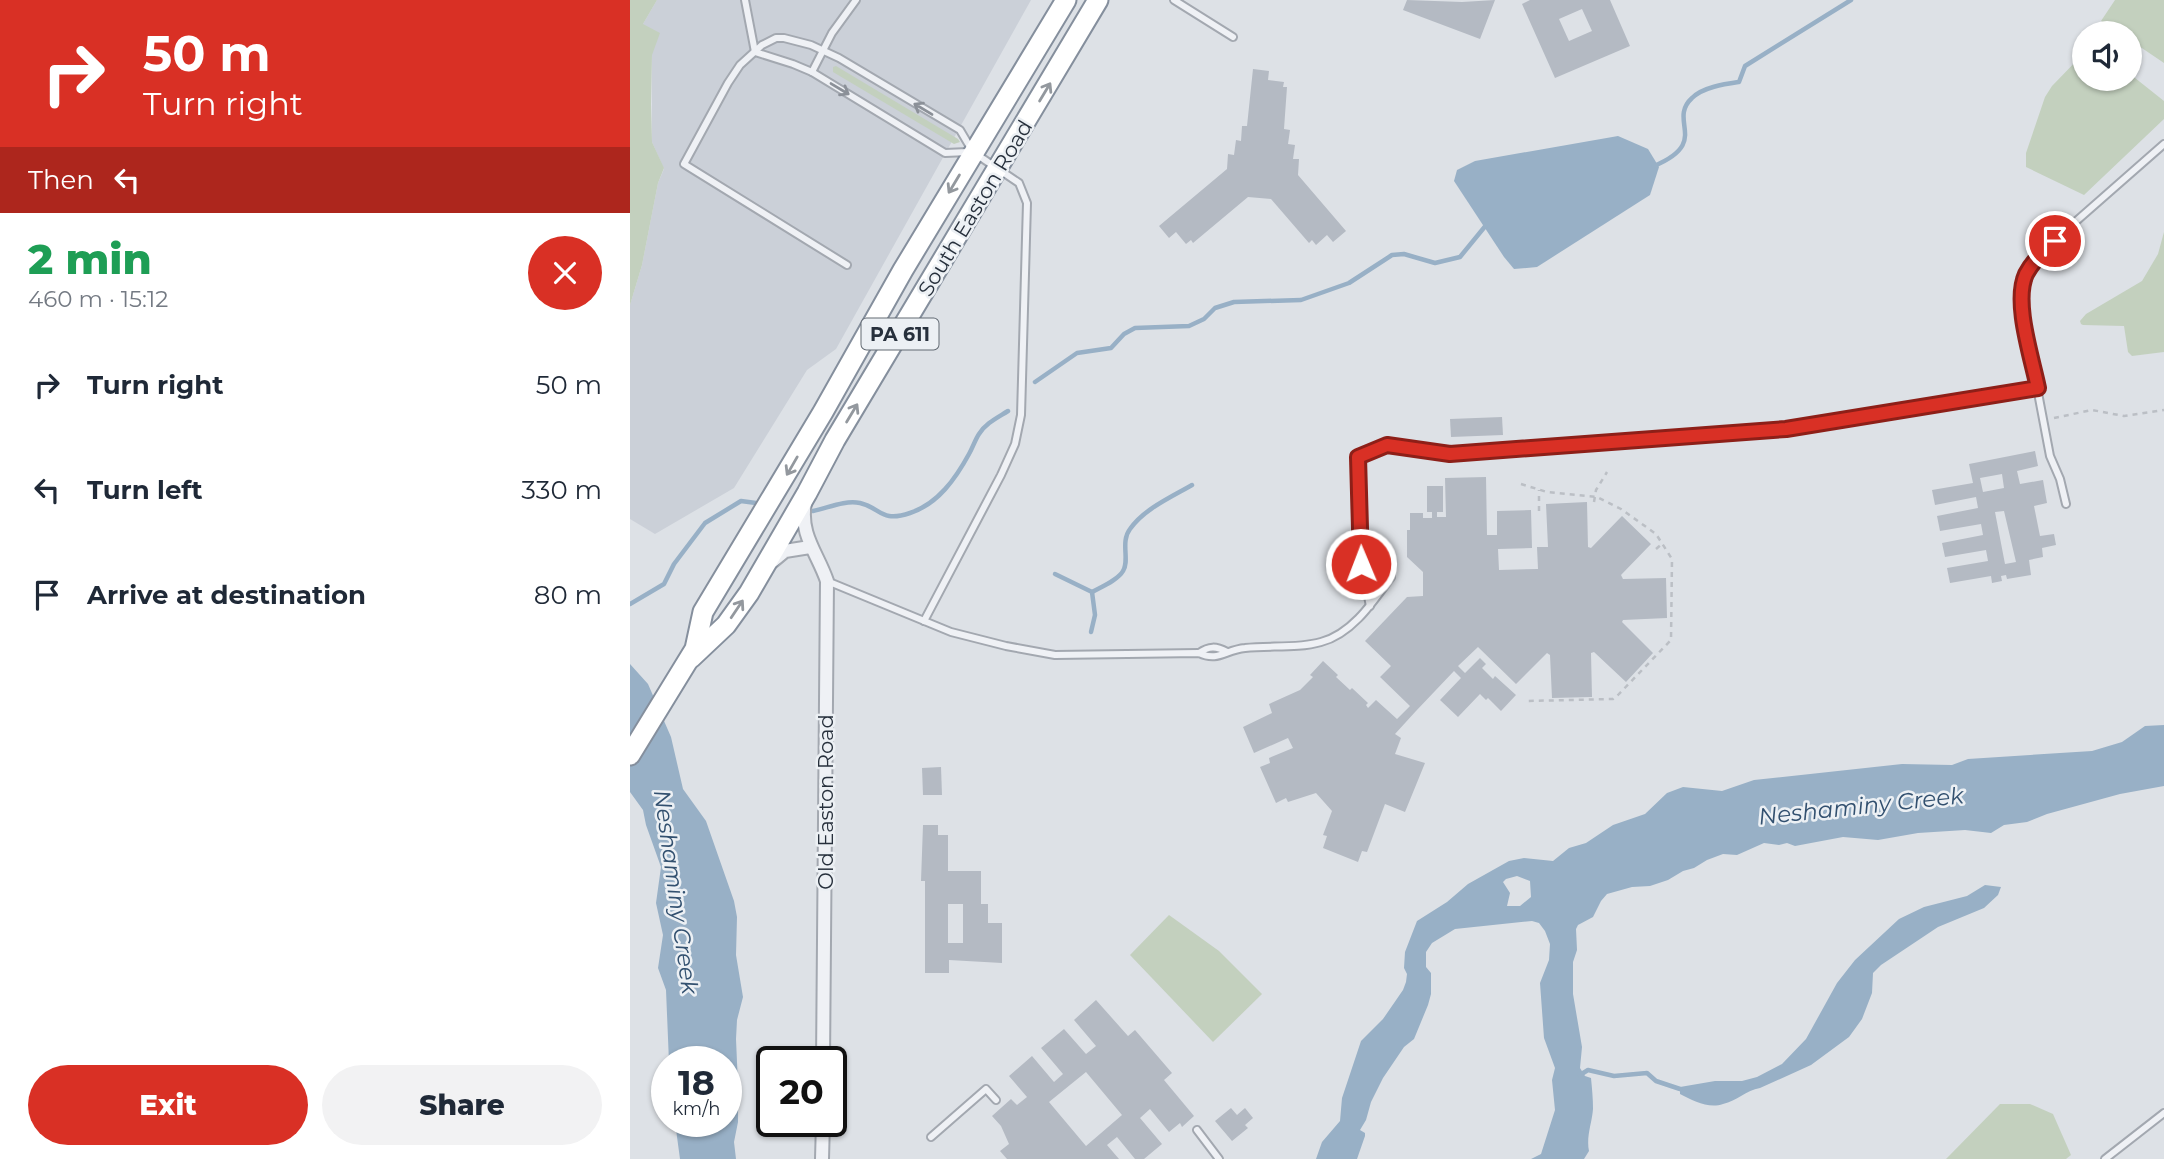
<!DOCTYPE html>
<html lang="en">
<head>
<meta charset="utf-8">
<style>
	body { margin:0; font-family:Montserrat,sans-serif; background:#f2f2f3; color:#1f2937; height:100vh; display:flex; flex-direction:column; font-size:26px; white-space:nowrap }
	* { box-sizing:border-box; margin:0 }
	p { font-size:23px; color:#747a83 }
	.icon { flex:none; width:38px; height:38px; fill:none; stroke:currentColor; stroke-width:2; stroke-linecap:round; stroke-linejoin:round }
	.map { position:relative; flex:1; overflow:hidden }
	.drawer { display:flex; flex-direction:column; background:#fff; width:630px }
	.drawer>* { flex:none }
	.guide { background:#d93025; color:#fff; overflow:hidden }
	.controls { position:absolute; left:1442px; top:21px; display:grid; gap:14px }
	.controls a { display:grid; place-items:center; width:70px; height:70px; border-radius:50%; background:#fff; box-shadow:0 2px 5px #0004; font-size:35px }
	.speed { position:absolute; left:21px; top:1046px; display:flex; gap:14px; font-size:35px; font-weight:700; text-align:center }
	.speed>* { display:grid; place-content:center; width:91px; height:91px; border-radius:50%; background:#fff; box-shadow:0 2px 5px #0004; line-height:1 }
	.speed small { font-size:18px; font-weight:400 }
	.speed .limit { border:4px solid #111; border-radius:10px; background:#fff; color:#111 }
	.pin { position:absolute; display:grid; place-items:center; width:60px; height:60px; color:#fff; margin:-30px; border:4px solid #fff; border-radius:50%; box-shadow:0 2px 7px #0007 }
	.me { position:absolute; width:77px; margin:-38px; rotate:359deg; stroke-linejoin:round; filter:drop-shadow(0 0 5px #0008) }
	.turn { display:flex; align-items:center; gap:24px; height:147px; padding:0 28px; font-size:32px }
	.turn .icon { width:91px; height:91px; stroke-width:2.5 }
	.turn b { display:block; font-size:49px; line-height:60px }
	.then { display:flex; align-items:center; height:66px; padding:0 28px; background:#0003; gap:14px; font-size:26px }
	.round { display:grid; place-items:center; flex:none; width:74px; height:74px; border-radius:37px; background:#f2f2f3 }
	.head { display:flex; align-items:center; justify-content:space-between; height:119px; padding:0 28px }
	h1 { font-size:42px; font-weight:800; line-height:52px; color:#1e9e55 }
	.action { display:flex; gap:14px; margin-top:auto; padding:14px 28px }
	.action a { flex:1; height:80px; border-radius:42px; background:#d93025; color:#fff; font-size:28px; font-weight:800; line-height:80px; text-align:center }
	.action a+a { background:#f2f2f3; color:#1f2937 }
	ul { padding:0; list-style:none }
	li { display:flex; align-items:center; gap:21px; height:105px; padding:0 28px }
	li div { flex:1 }
	li b { display:block; font-size:26px }
	li em { font-style:normal }
	main { display:flex; flex:1; min-height:0 }
	.map>svg:first-child { display:block }
</style>
</head>
<body>
<main>
<section class="drawer">
<div class="guide">
<div class="turn"><svg class="icon" aria-label="right" viewBox="0 0 24 24"><path d="M7 20v-9h11M14 6l5 5-5 5"/></svg><div><b>50 m</b>Turn right</div></div>
<div class="then">Then<svg class="icon" aria-label="left" viewBox="0 0 24 24"><path d="M17 20v-9H6M10 6l-5 5 5 5"/></svg></div>
</div>
<div class="head"><div><h1>2 min</h1><p>460 m · 15:12</p></div><a class="round" style="background:#d93025;color:#fff"><svg class="icon" aria-label="close" viewBox="0 0 24 24"><path d="M6 6l12 12M18 6L6 18"/></svg></a></div>
<ul>
<li><svg class="icon" aria-label="right" viewBox="0 0 24 24"><path d="M7 20v-9h11M14 6l5 5-5 5"/></svg><div><b>Turn right</b></div><em>50 m</em></li>
<li><svg class="icon" aria-label="left" viewBox="0 0 24 24"><path d="M17 20v-9H6M10 6l-5 5 5 5"/></svg><div><b>Turn left</b></div><em>330 m</em></li>
<li><svg class="icon" aria-label="arrive" viewBox="0 0 24 24"><path d="M6 21V4h12l-3 4 3 4H6"/></svg><div><b>Arrive at destination</b></div><em>80 m</em></li>
</ul>
<div class="action"><a>Exit</a><a>Share</a></div>
</section>
<div class="map">
<svg width="1534" height="1159" viewBox="0 0 1534 1159">
	<rect width="100%" height="100%" fill="#dde1e6"/>
	<path fill="#cbd0d8" d="M27,0H401L206,349L177,370L104,488L25,534L0,519V305L12,265L28,183L34,169L22,142V55L13,24Z"/>
	<g fill="#c3d0be">
		<path d="M0,0H27L13,24L30,33L22,55L21,104L22,142L34,168L28,183L12,265L0,305Z"/>
		<path d="M1485,0H1534V63L1500,40V33H1489L1471,21Z"/>
		<path d="M1454,53V79H1500V74L1534,101V119L1454,195L1396,167V153L1415,97L1422,86Z"/>
		<path d="M206,66L328,139L330,142L324,144L203,72V67Z"/>
		<path d="M1534,232V352L1502,356L1498,352L1494,326L1453,325L1451,324L1450,321L1456,314L1512,281L1528,254Z"/>
		<path d="M539,915L589,951L632,994L583,1042L500,955Z"/>
		<path d="M1370,1104H1400L1423,1114L1441,1155L1436,1159H1316Z"/>
	</g>
	<g fill="#98b0c6" fill-rule="evenodd">
		<path d="M988,136L1018,149L1029,167L1020,195L907,267L884,269L874,257L824,181L827,170L845,161Z"/>
		<path d="M0,664L18,684L41,737L53,789L76,821L104,901L107,917L106,955L113,997L107,1020L106,1039L108,1085V1122L104,1142L106,1159H50L45,1122H96V1062H39L36,990L28,968L33,935L26,903L31,867L16,825L13,810L0,792Z"/>
		<path d="M1534,725V786L1490,794L1417,814L1397,822L1374,825L1361,833L1335,830L1288,833L1248,840L1213,837L1165,846L1157,843L1149,845L1134,843L1107,855L1093,854L1077,860L1064,868L1053,871L1038,880L1020,886L1002,887L977,894L971,901L963,917L948,925L946,929L947,950L943,962V994L952,1047L950,1068L955,1076L961,1078C962,1088 963,1099 963,1109C962,1123 956,1137 959,1151L954,1159H901L911,1154L925,1110L922,1080L925,1068L914,1038L910,983L919,960L920,944L915,931L909,923L902,921L825,929L802,943L796,952V967L801,973V994L798,1005L784,1039L774,1047L753,1078L741,1102L736,1120L730,1130L735,1133V1136L727,1159H686L692,1142L710,1121L712,1098L731,1041L753,1019L773,990L776,982L777,974L774,968L775,952L787,921L817,902L838,884L879,861L894,858L923,861L939,848L956,843L983,825L1015,814L1037,793L1053,787L1092,791L1124,780L1272,764L1322,765L1338,759L1462,751L1492,742L1515,726ZM887,876L900,881L901,897L890,906H877L880,893L873,882L876,879Z"/>
		<path d="M1355,885L1371,887L1368,895L1354,908L1308,927L1251,965L1243,973L1242,993L1232,1019L1219,1037L1181,1065L1130,1088C1116,1090 1107,1101 1093,1104C1079,1109 1063,1101 1050,1094V1087L1085,1081H1112L1127,1077L1152,1064L1176,1039L1207,983L1225,960L1269,919L1294,907L1337,896Z"/>
	</g>
	<g fill="none" stroke-linecap="round" stroke-linejoin="round">
		<g stroke="#98b0c6" stroke-width="4.5">
			<path d="M1024,166C1081,142 1037,121 1062,98C1073,87 1095,84 1109,82L1115,66L1221,0"/>
			<path d="M405,382L447,353L481,348L494,334L505,328L559,326L574,319L585,308L604,302L671,300L719,283L762,255L774,254L805,263L830,257L857,224"/>
			<path d="M183,511C198,508 214,500 230,503C251,508 251,523 280,513C308,504 326,478 339,454C343,447 345,440 349,434C356,423 367,418 378,411"/>
			<path d="M425,574L462,592L465,615L461,632"/>
			<path d="M462,592C471,587 488,580 493,571C500,560 490,542 500,529C514,509 541,497 562,485"/>
			<path d="M0,604L34,584L44,564L75,523L111,501L126,503"/>
			<path d="M950,1075L958,1070L984,1076L1017,1073L1026,1081L1050,1089"/>
		</g>
	</g>
	<g fill="#b4bac3" fill-rule="evenodd">
		<path d="M777,0L832,2L865,0L850,39L773,10Z"/>
		<path d="M900,0H980L1000,46L925,78L892,4ZM952,9L962,31L939,41L929,19Z"/>
		<path d="M623,69L639,71L638,80L654,82L653,87H657L654,129L660,130L658,144L665,145L663,159H669L668,175L716,231L703,242L697,235L686,245L682,240L679,243L641,199L618,197L563,243L561,240L556,244L546,232L539,238L529,226L597,169L598,154L604,155L606,140L611,141L612,126H617Z"/>
		<path d="M872,417L873,435L821,437L820,419Z"/>
		<path d="M1405,451L1408,466L1387,471L1390,484L1413,480L1417,503L1404,506L1410,536L1424,534L1426,545L1412,548L1413,557L1399,560L1401,575L1377,579L1376,575L1371,576L1372,581L1362,583L1361,576L1320,583L1317,568L1358,561L1356,550L1315,557L1312,543L1353,535L1351,524L1310,531L1307,516L1348,508L1346,497L1305,505L1302,490L1343,483L1339,464ZM1372,474L1374,488L1353,492L1350,478ZM1374,511L1386,562L1375,564L1365,512Z"/>
		<path d="M856,477L857,535H867V511L901,510L902,548L868,549L869,570L908,569L907,547H918L916,504L957,502L958,547L961,548L992,516L1021,544L991,575L993,579L1036,578L1037,618L993,620L992,622L1023,653L996,682L964,652L961,653L962,697L922,698L920,655L917,653L886,684L848,647L828,666L835,673L850,658L856,664L852,668L863,679L865,676L886,695L871,711L858,698L856,700L850,694L828,717L810,700L831,678L824,671L786,711L765,734L771,738L765,754L795,763L775,812L755,804L737,852L732,851L728,862L693,848L697,836L693,835L702,811L686,793L658,802L656,798L646,803L630,767L640,763L639,758L663,748L658,738L624,753L613,727L642,713L639,704L670,690L683,677L680,675L693,661L708,675L706,677L720,690L722,688L738,703L736,705L738,708L746,700L767,719L780,706L750,677L761,666L735,641L777,597L793,596V572L777,557V530H780V513H793V518H802V512H797V486H813V512H807V517H816L815,478Z"/>
		<path d="M311,767L312,795H293L292,768Z"/>
		<path d="M293,825H308V835H318V871H351V904H358V923H372V963L319,960V973H295V881H291ZM318,904H333V943H318Z"/>
		<path d="M466,1000L498,1036L505,1030L542,1073L534,1080L564,1116L552,1127L550,1123L539,1132L520,1109L510,1118L532,1144L514,1159H505L487,1137L477,1145L489,1159H377L370,1151L379,1144L371,1126L362,1116L381,1099L387,1105L397,1097L379,1076L402,1056L424,1082L433,1074L411,1048L434,1029L456,1054L466,1046L444,1020ZM456,1072L492,1115L456,1146L419,1102Z"/>
		<path d="M601,1108L607,1115L615,1108L623,1118L615,1125L618,1128L602,1141L585,1121Z"/>
	</g>
	<g fill="none" stroke-linecap="round" stroke-linejoin="round">
		<defs>
			<g id="service">
				<path d="M115,0L125,52"/>
				<path d="M544,0L603,37"/>
				<path d="M125,52L163,64L182,72L315,153L338,152"/>
				<path d="M182,72L202,33L226,0"/>
				<path d="M217,265L54,164L98,83L110,65L132,45L146,38H154L181,45L209,58L330,130L343,152L389,183L397,203L391,415L385,444L371,475L294,621"/>
				<path d="M1436,504L1430,479L1420,456L1394,319L1391,297L1396,275L1411,252L1534,144"/>
				<path d="M197,581L321,632L376,646L425,655L569,653C588,662 595,650 615,648C639,645 667,649 691,642C722,634 743,602 761,577"/>
				<path d="M740,606L731,564L728,457L756,445L820,454L1156,429L1408,388"/>
				<path d="M569,653C579,646 586,646 597,652"/>
				<path d="M567,1130L589,1159"/>
				<path d="M301,1137L356,1089L366,1100"/>
				<path d="M1475,1159L1534,1113"/>
			</g>
			<g id="minor">
				<path d="M175,503C169,534 188,554 197,581L193,1062"/>
				<path d="M143,561L155,551L180,547"/>
				<path d="M192,1159L193,1122"/>
			</g>
			<g id="trunk">
				<path d="M61,658L96,625L119,593L177,493L205,440L468,0"/>
				<path d="M0,755L65,649L73,612L193,412L273,270L436,0"/>
			</g>
		</defs>
		<use href="#service" stroke="#a3a8b0" stroke-width="10"/>
		<use href="#minor" stroke="#a3a8b0" stroke-width="16"/>
		<use href="#trunk" stroke="#858f9d" stroke-width="23"/>
		<g stroke="#bbbfc5" stroke-width="2.5" stroke-dasharray="5 5" stroke-linecap="butt">
			<path d="M1424,418L1462,410L1494,416L1534,410"/>
			<path d="M891,484L917,492L967,497L991,509L1026,534L1042,559L1041,640L988,695L983,699L897,701"/>
			<path d="M964,502L966,490L977,472"/>
			<path d="M909,511V490"/>
			<path d="M1026,549L1033,543"/>
		</g>
		<use href="#service" stroke="#eff1f5" stroke-width="6"/>
		<use href="#minor" stroke="#eff1f5" stroke-width="12"/>
		<use href="#trunk" stroke="#fff" stroke-width="19"/>
	</g>
	<defs><path id="oneway-shaft" d="M-6 0H5M1.5-3L5.5 0L1.5 3" fill="none" stroke-width="1.6" stroke-linecap="round" stroke-linejoin="round" transform="scale(1.75)"/></defs>
	<g stroke="#8b9098">
		<use href="#oneway-shaft" transform="translate(210 89) rotate(31)"/>
		<use href="#oneway-shaft" transform="translate(293 109) rotate(-149)"/>
	</g>
	<g stroke="#93989e">
		<use href="#oneway-shaft" transform="translate(415 92) rotate(-59)"/>
		<use href="#oneway-shaft" transform="translate(324 184) rotate(121)"/>
		<use href="#oneway-shaft" transform="translate(222 413) rotate(-59)"/>
		<use href="#oneway-shaft" transform="translate(162 466) rotate(120)"/>
		<use href="#oneway-shaft" transform="translate(107 609) rotate(-56)"/>
	</g>
	<g fill="none" stroke-linecap="round" stroke-linejoin="round">
		<defs>
			<path id="route" d="M731,564L728,457L757,445L820,454L1156,429L1408,388C1402,358 1383,302 1396,274C1403,261 1414,250 1425,241"/>
		</defs>
		<use href="#route" stroke="#8d1f18" stroke-width="18"/>
		<use href="#route" stroke="#d93025" stroke-width="12"/>
	</g>
	<g text-anchor="middle" dominant-baseline="central" stroke-width="5" stroke-linejoin="round" paint-order="stroke">
		<rect fill="#ecf0f4" stroke="#626a73" stroke-width="2" x="231.5" y="318.5" width="77" height="31" rx="5"/>
		<g font-size="19" font-weight="bold" fill="#27303c">
			<text x="270" y="334">PA 611</text>
		</g>
		<g font-size="21" fill="#27303c" stroke="#ecf0f4">
			<text transform="translate(345 208) rotate(-59)">South Easton Road</text>
			<text transform="translate(195 802) rotate(-90)">Old Easton Road</text>
		</g>
		<g font-size="23" font-style="italic" fill="#32506f" stroke="#ecf0f4">
			<text transform="translate(1231 806) rotate(-6)">Neshaminy Creek</text>
			<text transform="translate(46 892) rotate(82)">Neshaminy Creek</text>
		</g>
	</g>
</svg>
<div class="controls">
<a><svg class="icon" aria-label="sound" viewBox="0 0 24 24"><path d="M4 9h4l5-4v14l-5-4H4zM17 9q2 3 0 6"/></svg></a>
</div>
<div class="speed"><div>18<small>km/h</small></div><div class="limit">20</div></div>
<div class="pin" style="left:1425px;top:241px;background:#d93025"><svg class="icon" aria-label="arrive" viewBox="0 0 24 24"><path d="M6 21V4h12l-3 4 3 4H6"/></svg></div>
<svg class="me" style="left:731px;top:564px" viewBox="-20 -20 40 40"><circle r="17" fill="#d93025" stroke="#fff" stroke-width="3"/><path d="M0-11L8 9 0 5-8 9z" fill="#fff"/></svg>
</div>
</main>
</body>
</html>
